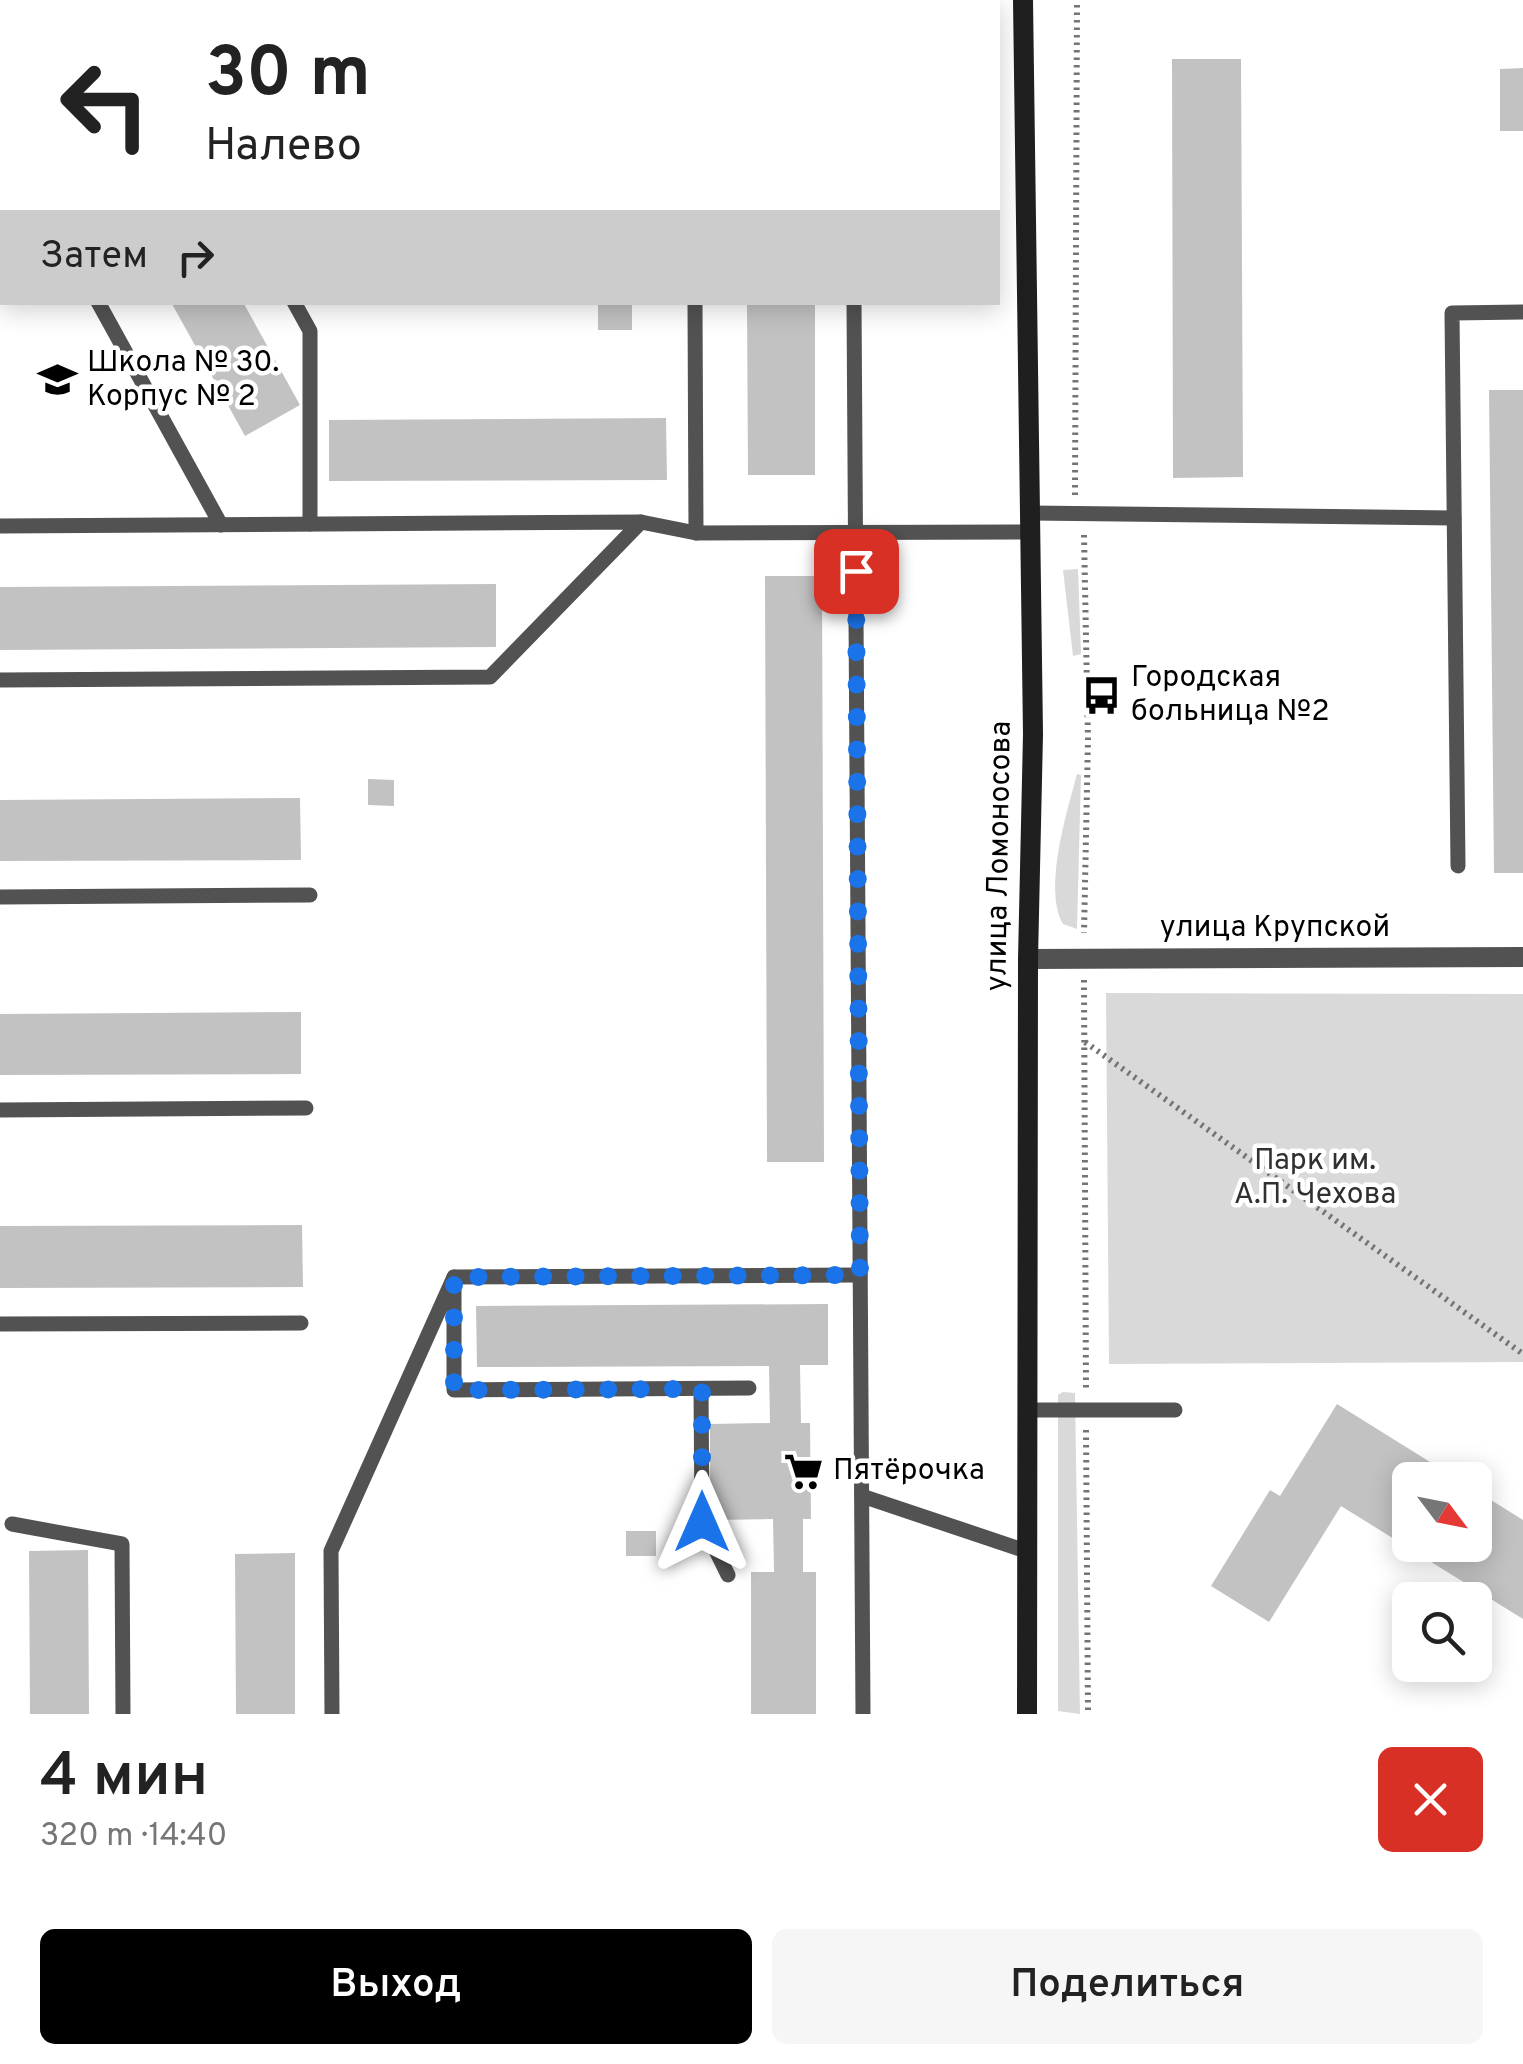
<!DOCTYPE html>
<html lang="ru">
<head>
<meta charset="utf-8">
<style>
	body { margin:0; font-family:Overpass,sans-serif; background:#f6f6f6; color:#222; height:100vh; display:flex; flex-direction:column; font-size:38px; white-space:nowrap }
	* { box-sizing:border-box; margin:0 }
	p { font-size:32px; color:#767676 }
	.icon { flex:none; width:55px; height:55px; fill:none; stroke:currentColor; stroke-width:2; stroke-linecap:round; stroke-linejoin:round }
	.map { position:relative; height:1714px; overflow:hidden }
	.sheet { display:flex; flex-direction:column; background:#fff; flex:1 }
	.sheet>* { flex:none }
	.banner { position:absolute; left:0px; top:0px; width:1000px; height:305px; box-shadow:0 5px 25px #0003; background:#fff; color:#222; overflow:hidden }
	.needle { width:65px; rotate:122deg }
	.buttons { position:absolute; left:1392px; top:1462px; display:grid; gap:20px }
	.buttons a { display:grid; place-items:center; width:100px; height:100px; border-radius:15px; background:#fff; box-shadow:0 5px 25px #0003; font-size:50px }
	.pin { position:absolute; display:grid; place-items:center; width:85px; height:85px; color:#fff; margin:-42px; border-radius:20px; box-shadow:0 5px 15px #0006 }
	.me { position:absolute; width:110px; margin:-55px; rotate:0deg; stroke-linejoin:round; filter:drop-shadow(0 0 8px #0008) }
	.turn { display:flex; align-items:center; gap:35px; height:210px; padding:0 40px; font-size:45px }
	.turn .icon { width:130px; height:130px; stroke-width:2.5 }
	.turn b { display:block; font-size:70px; line-height:85px }
	.then { display:flex; align-items:center; height:95px; padding:0 40px; background:#0003; gap:20px; font-size:38px }
	.round { display:grid; place-items:center; flex:none; width:105px; height:105px; border-radius:15px; background:#f6f6f6 }
	.headline { display:flex; align-items:center; justify-content:space-between; height:170px; padding:0 40px }
	h1 { font-size:60px; font-weight:600; line-height:75px }
	.cta { display:flex; gap:20px; margin-top:auto; padding:20px 40px }
	.cta a { flex:1; height:115px; border-radius:15px; background:#000; color:#fff; font-size:40px; font-weight:600; line-height:115px; text-align:center }
	.cta a+a { background:#f6f6f6; color:#222 }
	.map>svg:first-child { display:block }
</style>
</head>
<body>
<div class="map">
<svg width="1523" height="1714" viewBox="0 0 1523 1714">
	<rect width="100%" height="100%" fill="#fff"/>
	<g fill="#d9d9d9">
		<path d="M1078,569L1081,654L1073,656L1063,570Z"/>
		<path d="M1077,774L1081,775L1077,929L1063,924C1043,888 1067,812 1077,774Z"/>
		<path d="M1106,993L1523,994V1362L1109,1364Z"/>
		<path d="M1063,1392L1075,1393L1080,1714L1058,1711V1395Z"/>
	</g>
	<g fill="#c2c2c2">
		<path d="M1172,59H1241L1243,477L1173,478Z"/>
		<path d="M1523,68V131H1500V69Z"/>
		<path d="M171,302H243L300,405L245,436Z"/>
		<rect x="598" y="302" width="34" height="28"/>
		<path d="M747,302H815V475H748Z"/>
		<path d="M1489,390H1523V873H1494Z"/>
		<path d="M666,418L667,480L329,481V420Z"/>
		<path d="M765,576H822L824,1162H767Z"/>
		<path d="M496,584V647L0,650V587Z"/>
		<path d="M368,779L394,780V806L368,805Z"/>
		<path d="M300,798L301,860L0,861V800Z"/>
		<path d="M301,1012V1074L0,1075V1014Z"/>
		<path d="M302,1225L303,1287L0,1288V1226Z"/>
		<path d="M828,1304V1365H800L801,1423H810L811,1519H803V1572H816V1714H751V1572H774L773,1519L710,1520V1424L770,1423L769,1366L477,1367L476,1306Z"/>
		<path d="M1337,1404L1459,1480H1410V1545H1475V1490L1523,1520V1619L1341,1506L1269,1622L1211,1586L1270,1490L1280,1496Z"/>
		<rect x="626" y="1531" width="30" height="25"/>
		<path d="M88,1550L89,1714H30L29,1551Z"/>
		<path d="M295,1553V1714H236L235,1554Z"/>
	</g>
	<g fill="none" stroke-linecap="round" stroke-linejoin="round">
		<g stroke="#747474" stroke-width="6" stroke-dasharray="2.5 5" stroke-linecap="butt">
			<path d="M1075,495L1077,0"/>
			<path d="M1084,535L1088,739L1084,933"/>
			<path d="M1084,980L1086,1388"/>
			<path d="M1085,1042L1523,1354"/>
			<path d="M1086,1430L1088,1714"/>
		</g>
		<g stroke="#525252" stroke-width="15">
			<path d="M130,0L131,2"/>
			<path d="M694,0V2"/>
			<path d="M851,0V2"/>
			<path d="M0,126L2,130"/>
			<path d="M98,302L221,525"/>
			<path d="M294,302L310,331V524"/>
			<path d="M695,302L696,533"/>
			<path d="M854,302L863,1714"/>
			<path d="M1031,513L1454,518"/>
			<path d="M0,526L641,522L696,533L1031,532"/>
			<path d="M0,680L490,677L641,522"/>
			<path d="M1458,866L1452,313L1523,312"/>
			<path d="M0,897L310,895"/>
			<path d="M0,1110L306,1108"/>
			<path d="M454,1277L860,1275"/>
			<path d="M454,1286V1390L749,1388"/>
			<path d="M0,1324L301,1323"/>
			<path d="M701,1389L702,1522L728,1575"/>
			<path d="M1027,1410H1175"/>
			<path d="M862,1496L1026,1551"/>
			<path d="M12,1524L122,1544L123,1714"/>
			<path d="M332,1714L331,1551L454,1277"/>
		</g>
		<path stroke="#525252" stroke-width="20" d="M1028,959L1523,957"/>
		<path stroke="#1f1f1f" stroke-width="20" d="M1023,0L1033,734L1028,959L1027,1714"/>
	</g>
	<g fill="none" stroke-linecap="round" stroke-linejoin="round">
		<path stroke="#1a73e8" stroke-width="18" stroke-dasharray="0 32.4" d="M702,1522V1389L454,1390V1277L860,1275L856,571"/>
	</g>
	<defs>
		<symbol id="school-bare" viewBox="-9 -9 18 18"><path d="M0-5L7-2L0 1L-7-2ZM-4 1L0 2.5L4 1V4Q0 6-4 4Z" fill="#000" stroke="#fff" stroke-width="2.5" paint-order="stroke"/></symbol>
		<symbol id="bus-bare" viewBox="-9 -9 18 18"><path d="M-5-6H5V4H4V6H2V4H-2V6H-4V4H-5ZM-3.5-4V0h7V-4ZM-3.5 1.2v1.5H-2V1.2ZM2 1.2v1.5H3.5V1.2Z" fill="#000" stroke="#fff" stroke-width="2.5" paint-order="stroke"/></symbol>
		<symbol id="supermarket-bare" viewBox="-9 -9 18 18"><path d="M-6-5.5h2.5l.6 2H6L4.5 2H-2.5L-4.4-4H-6ZM-1.5 3.2a1.3 1.3 0 1 0 .1 0ZM3 3.2a1.3 1.3 0 1 0 .1 0Z" fill="#000" stroke="#fff" stroke-width="2.5" paint-order="stroke"/></symbol>
	</defs>
	<g fill-rule="evenodd">
		<use href="#school-bare" x="30" y="352" width="55" height="55"/>
		<use href="#bus-bare" x="1074" y="668" width="55" height="55"/>
		<use href="#supermarket-bare" x="776" y="1444" width="55" height="55"/>
	</g>
	<g text-anchor="middle" dominant-baseline="central" stroke-width="9" stroke-linejoin="round" paint-order="stroke">
		<g font-size="30" fill="#000" stroke="#fff" text-anchor="start">
			<text x="87" y="363">Школа № 30.<tspan x="87" dy="34">Корпус № 2</tspan></text>
			<text x="1131" y="678">Городская<tspan x="1131" dy="34">больница №2</tspan></text>
			<text x="833" y="1471">Пятёрочка</text>
		</g>
		<g font-size="30" fill="#000" stroke="#fff">
			<text transform="translate(1000 856) rotate(-89)">улица Ломоносова</text>
			<text x="1275" y="928">улица Крупской</text>
		</g>
		<g font-size="30" fill="#303030" stroke="#fff">
			<text x="1315" y="1161">Парк им.<tspan x="1315" dy="34">А.П. Чехова</tspan></text>
		</g>
	</g>
</svg>
<div class="buttons">
<a><svg class="needle" viewBox="-14 -14 28 28"><path d="M0-13l5 13h-10z" fill="#e53935"/><path d="M0 13l5-13h-10z" fill="#767676"/></svg></a>
<a><svg class="icon" aria-label="search" viewBox="0 0 24 24"><circle cx="10" cy="10" r="6"/><path d="M15 15l6 6"/></svg></a>
</div>
<div class="pin" style="left:856px;top:571px;background:#d93025"><svg class="icon" aria-label="arrive" viewBox="0 0 24 24"><path d="M6 21V4h12l-3 4 3 4H6"/></svg></div>
<svg class="me" style="left:702px;top:1522px" viewBox="-20 -20 40 40"><path d="M0-17L14 15 0 8-14 15z" fill="#1a73e8" stroke="#fff" stroke-width="4"/></svg>
<div class="banner">
<div class="turn"><svg class="icon" aria-label="left" viewBox="0 0 24 24"><path d="M17 20v-9H6M10 6l-5 5 5 5"/></svg><div><b>30 m</b>Налево</div></div>
<div class="then">Затем<svg class="icon" aria-label="right" viewBox="0 0 24 24"><path d="M7 20v-9h11M14 6l5 5-5 5"/></svg></div>
</div>
</div>
<section class="sheet">
<div class="headline"><div><h1>4 мин</h1><p>320 m · 14:40</p></div><a class="round" style="background:#d93025;color:#fff"><svg class="icon" aria-label="close" viewBox="0 0 24 24"><path d="M6 6l12 12M18 6L6 18"/></svg></a></div>
<div class="cta"><a>Выход</a><a>Поделиться</a></div>
</section>
</body>
</html>
